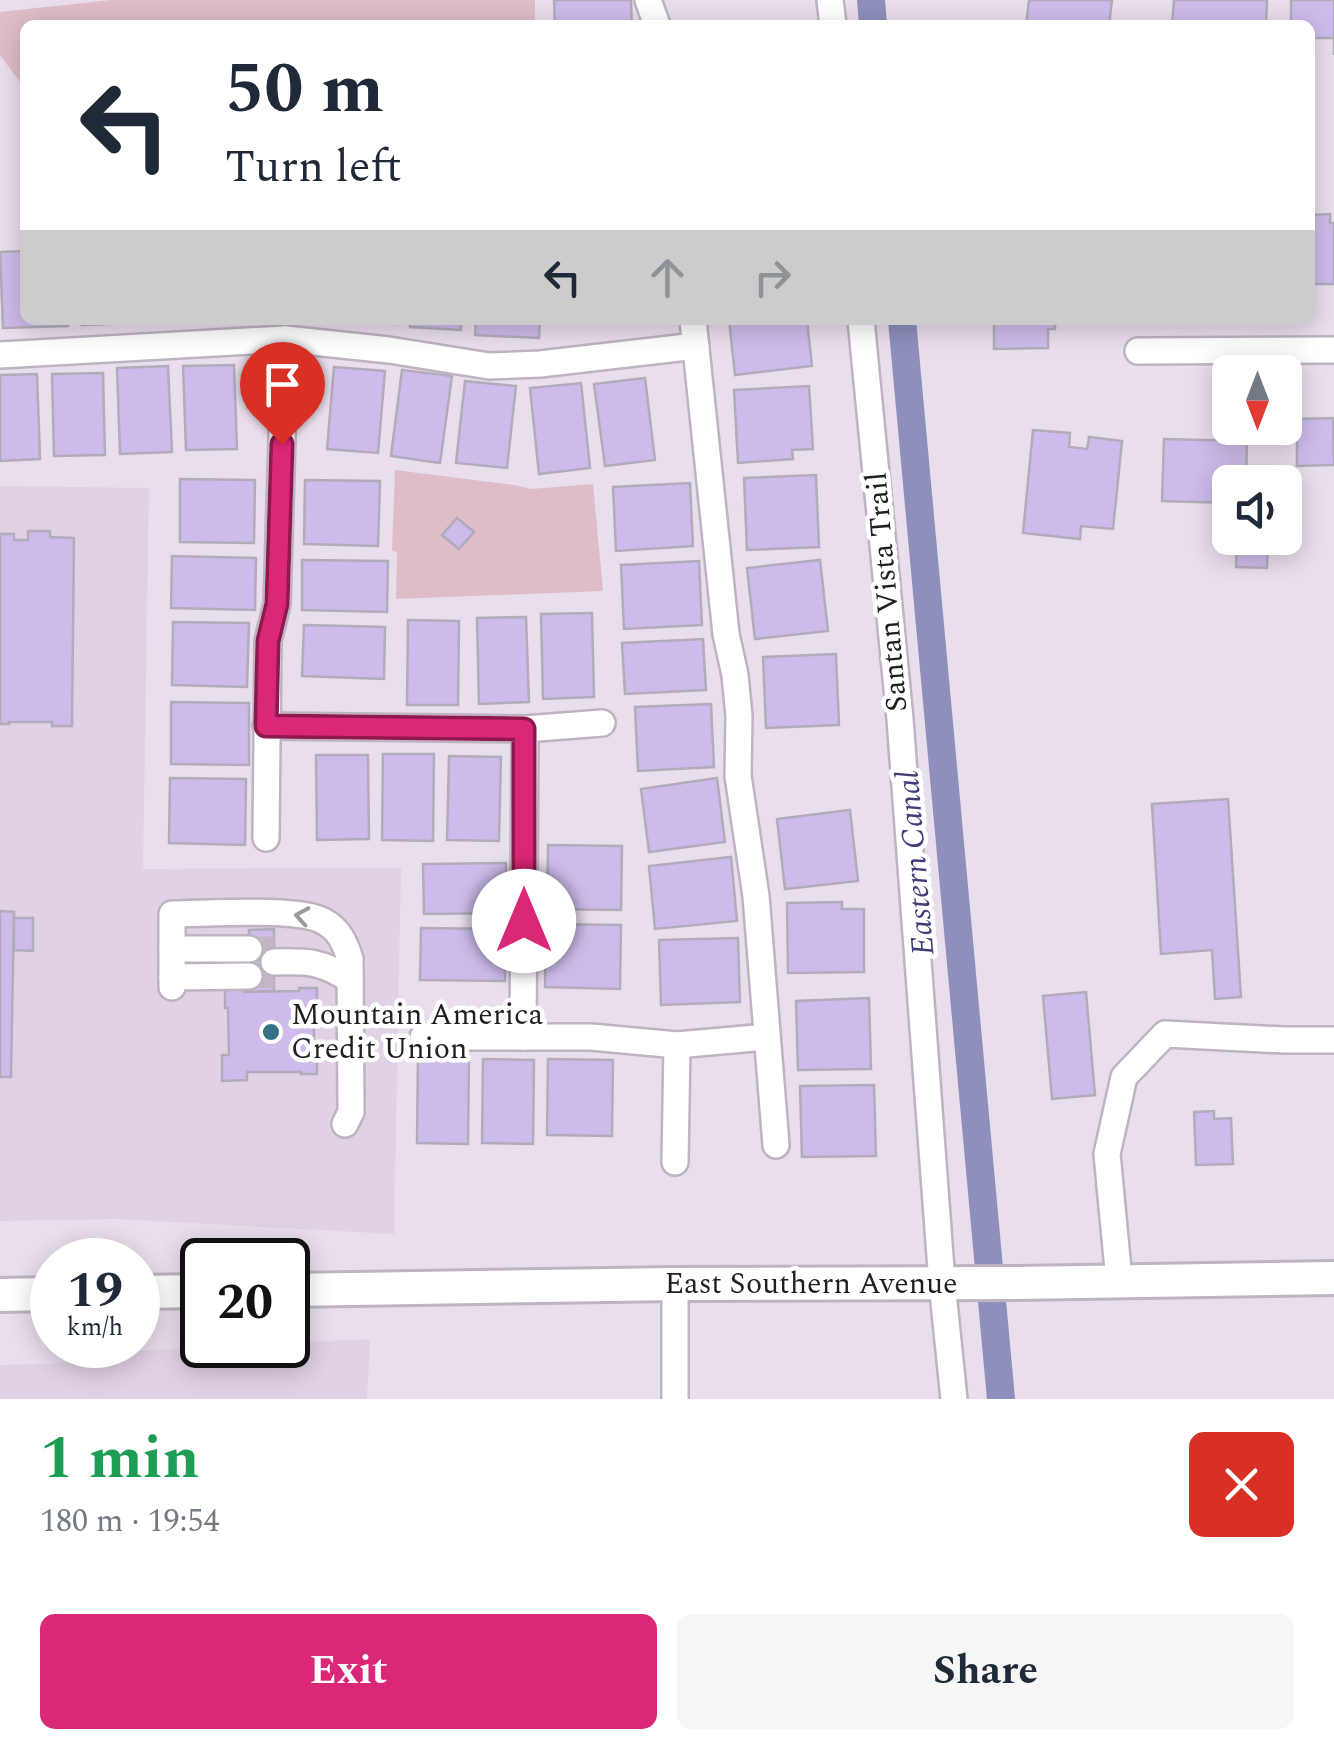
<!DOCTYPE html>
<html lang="en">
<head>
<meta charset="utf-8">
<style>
	body { margin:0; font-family:Spectral,serif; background:#f6f6f7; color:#1f2937; height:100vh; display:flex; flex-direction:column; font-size:38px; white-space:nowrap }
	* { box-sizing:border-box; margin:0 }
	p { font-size:32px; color:#747a83 }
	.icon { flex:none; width:55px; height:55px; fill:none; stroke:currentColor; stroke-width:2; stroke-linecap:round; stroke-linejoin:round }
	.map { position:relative; height:1399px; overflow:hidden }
	.sheet { display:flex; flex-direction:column; background:#fff; flex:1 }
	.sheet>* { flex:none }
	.guide { position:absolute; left:20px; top:20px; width:1295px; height:305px; border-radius:15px; box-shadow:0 5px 25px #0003; background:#fff; color:#1f2937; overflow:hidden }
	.needle { width:65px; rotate:180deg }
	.fabs { position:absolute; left:1212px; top:355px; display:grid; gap:20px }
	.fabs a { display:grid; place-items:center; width:90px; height:90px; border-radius:15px; background:#fff; box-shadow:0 5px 25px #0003; font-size:50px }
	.speed { position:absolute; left:30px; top:1238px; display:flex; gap:20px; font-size:50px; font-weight:700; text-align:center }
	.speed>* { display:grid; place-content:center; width:130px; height:130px; border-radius:50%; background:#fff; box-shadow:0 5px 25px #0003; line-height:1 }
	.speed small { font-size:25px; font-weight:400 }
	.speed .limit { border:5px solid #111; border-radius:15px; background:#fff; color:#111 }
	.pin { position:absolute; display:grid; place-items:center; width:85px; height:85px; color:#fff; margin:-102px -42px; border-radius:50% 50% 50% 0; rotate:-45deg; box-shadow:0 0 10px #0007 }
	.pin .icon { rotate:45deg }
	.me { position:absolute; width:110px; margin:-55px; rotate:0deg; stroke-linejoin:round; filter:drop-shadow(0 0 8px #0008) }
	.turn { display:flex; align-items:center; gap:35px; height:210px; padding:0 40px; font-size:45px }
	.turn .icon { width:130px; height:130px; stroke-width:2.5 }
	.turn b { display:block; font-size:70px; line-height:85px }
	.lanes { display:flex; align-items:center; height:95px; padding:0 40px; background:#0003; justify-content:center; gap:50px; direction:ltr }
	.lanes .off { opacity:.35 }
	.round { display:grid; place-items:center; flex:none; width:105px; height:105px; border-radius:15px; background:#f6f6f7 }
	.headline { display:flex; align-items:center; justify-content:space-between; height:170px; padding:0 40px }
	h1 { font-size:60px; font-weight:700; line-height:75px; color:#1e9e55 }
	.primary-button { display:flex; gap:20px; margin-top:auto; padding:20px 40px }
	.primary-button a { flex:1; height:115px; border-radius:15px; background:#db2777; color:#fff; font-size:40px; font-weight:700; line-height:115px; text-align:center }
	.primary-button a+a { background:#f6f6f7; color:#1f2937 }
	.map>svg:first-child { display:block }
</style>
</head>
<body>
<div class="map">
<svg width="1334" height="1399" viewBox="0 0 1334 1399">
	<rect width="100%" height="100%" fill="#e9deec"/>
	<g fill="#e1d1e4">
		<path d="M0,486L149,488L143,869L401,868L394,1234L116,1219L0,1221Z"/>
		<path d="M370,1339L367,1399H0V1365L49,1364L132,1351Z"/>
	</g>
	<g fill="#dfbdc8">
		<path d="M111,0H535V25H25V89L0,55V12Z"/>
		<path d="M395,470L514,485L532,489L593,484L603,591L396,599L397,552L392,551Z"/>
	</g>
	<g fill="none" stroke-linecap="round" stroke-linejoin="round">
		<g stroke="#8e8fbc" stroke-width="28">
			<path d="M871,0L873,25"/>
			<path d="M902,320L1001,1399"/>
		</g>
	</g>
	<g fill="#cdbceb" stroke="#b1acba" stroke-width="2.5">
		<path d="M554,0H631L632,25H555Z"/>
		<path d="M1029,0H1112L1109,25H1026Z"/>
		<path d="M1174,0H1267L1266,25H1172Z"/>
		<path d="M1291,0H1334V55V38H1310V25H1291Z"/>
		<path d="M1330,214V223H1334V284H1310V215Z"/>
		<path d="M25,251V320H68V326L3,328L0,252Z"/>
		<path d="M82,320H133V323L82,325Z"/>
		<path d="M345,320H396V324Z"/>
		<path d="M410,320H461V330L410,327Z"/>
		<path d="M476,320H540L539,338L475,335Z"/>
		<path d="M729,320H807L812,366L735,375Z"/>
		<path d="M994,320H1055V329H1048V348L994,349Z"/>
		<path d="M234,365L237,449L186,450L183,366Z"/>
		<path d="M168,366L172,452L120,454L117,368Z"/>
		<path d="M334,367L385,371L378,453L327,449Z"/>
		<path d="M402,370L452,376L440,463L391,456Z"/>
		<path d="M103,373L105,455L54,456L52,374Z"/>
		<path d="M37,374L40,459L0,461V375Z"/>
		<path d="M645,378L655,460L605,466L594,384Z"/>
		<path d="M465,381L516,386L507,468L456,463Z"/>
		<path d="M581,383L590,468L539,474L530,388Z"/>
		<path d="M809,386L813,449L792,450L793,459L738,463L734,390Z"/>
		<path d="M1333,418L1334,465L1297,466V419Z"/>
		<path d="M1033,430L1070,433L1069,447L1087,449L1089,437L1122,441L1113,529L1081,526L1080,539L1023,533Z"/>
		<path d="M1164,439L1247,441L1246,482H1230V503L1162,501Z"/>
		<path d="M816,475L819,547L747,550L744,478Z"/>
		<path d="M180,479L255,480L254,543L180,542Z"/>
		<path d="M305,480L380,481L378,546L304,544Z"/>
		<path d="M690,483L693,546L616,551L613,487Z"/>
		<path d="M457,518L474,532L459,549L442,535Z"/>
		<path d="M28,531H50V537L74,538L72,726H52V722H9V724H0V534H14V540H28Z"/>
		<path d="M1237,538H1268L1267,568L1236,567Z"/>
		<path d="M172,556L256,558L255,610L171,608Z"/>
		<path d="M302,560L388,561L387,612L302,610Z"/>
		<path d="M820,560L828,631L755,639L747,568Z"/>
		<path d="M699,561L702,625L624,629L621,565Z"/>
		<path d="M592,613L594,697L543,699L541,614Z"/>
		<path d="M526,617L529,702L479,704L477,618Z"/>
		<path d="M408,620L459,621L458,705H407Z"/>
		<path d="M173,622L249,623L247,687L172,685Z"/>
		<path d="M304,625L385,627L384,679L302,676Z"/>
		<path d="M703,639L706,690L625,694L622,643Z"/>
		<path d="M836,654L839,725L766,728L763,657Z"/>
		<path d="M171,702L249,703V765L171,764Z"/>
		<path d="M711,704L714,767L638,771L635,707Z"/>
		<path d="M383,754H434L433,841L382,840Z"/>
		<path d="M316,755H368L369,839L317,840Z"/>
		<path d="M449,756L501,757L499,841L447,840Z"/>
		<path d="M170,778L246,779L245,845L169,843Z"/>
		<path d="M717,778L725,842L649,852L641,789Z"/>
		<path d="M1228,799L1241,997L1215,999L1212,950L1161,954L1152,804Z"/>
		<path d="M850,810L858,881L785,889L777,819Z"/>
		<path d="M548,845L622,846L621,910L547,909Z"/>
		<path d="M731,857L737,921L655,929L649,866Z"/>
		<path d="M506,863L507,913L424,914L423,864Z"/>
		<path d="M842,902V909H864V972L788,973L787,903Z"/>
		<path d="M0,911L14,912L11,1077H0Z"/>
		<path d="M14,918H33V951L14,950Z"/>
		<path d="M546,924L621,925L620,989L545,987Z"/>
		<path d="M421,928L506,929L505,981L420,980Z"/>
		<path d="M274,929V991L249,992V930Z"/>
		<path d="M738,938L740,1002L661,1005L659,940Z"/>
		<path d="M299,988H317V1007H314V1057H317V1074H301V1072H247V1080L222,1081V1055H229L228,1008H225V989H244V992L299,991Z"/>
		<path d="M1086,992L1095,1095L1052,1099L1043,996Z"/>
		<path d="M869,998L871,1069L798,1070L796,1001Z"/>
		<path d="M418,1055L469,1056L468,1144L417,1143Z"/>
		<path d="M483,1059L534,1060L533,1144L482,1143Z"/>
		<path d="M548,1059L613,1060L612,1136L547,1135Z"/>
		<path d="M874,1085L876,1156L802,1157L800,1086Z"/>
		<path d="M1214,1111V1119L1231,1118L1233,1164L1196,1165L1194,1112Z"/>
	</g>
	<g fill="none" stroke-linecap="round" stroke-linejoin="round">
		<g stroke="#c1b7c4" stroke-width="25" stroke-dasharray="25 12" stroke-linecap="butt">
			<path d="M249,949H274"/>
			<path d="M249,976L274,975"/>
		</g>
		<defs>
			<g id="minor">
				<path d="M648,0L657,25"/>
				<path d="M830,0L833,25"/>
				<path d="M693,320L726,634L735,675L739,716L738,776L756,896L776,1145"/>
				<path d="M861,320L900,719L942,1283L954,1399"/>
				<path d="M1138,351L1334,350"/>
				<path d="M0,355L285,339L389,350L489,366L540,364L696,346"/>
				<path d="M266,726L525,729L602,723"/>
				<path d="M266,838L268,641L277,604L285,339"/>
				<path d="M172,949H249"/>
				<path d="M274,962C307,961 322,961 350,980"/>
				<path d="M172,977L249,976"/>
				<path d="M172,987V914C205,914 299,907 323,921C339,929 345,943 350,959L351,1112L345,1124"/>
				<path d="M423,1037H591L677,1045L766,1037"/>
				<path d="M523,1037L525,729"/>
				<path d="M675,1162L677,1045"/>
				<path d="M1119,1280L1107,1154L1124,1077L1165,1034L1284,1040H1334"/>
				<path d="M675,1399V1284"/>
			</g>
			<g id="major">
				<path d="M288,1290L675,1284L1011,1283L1334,1278"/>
				<path d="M138,1292L202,1291"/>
				<path d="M0,1295L52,1294"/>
			</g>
		</defs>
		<use href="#minor" stroke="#beb3c0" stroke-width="30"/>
		<use href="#major" stroke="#beb3c0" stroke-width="38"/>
		<use href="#minor" stroke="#fff" stroke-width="25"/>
		<use href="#major" stroke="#fff" stroke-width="32"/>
	</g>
	<defs><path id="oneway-chevron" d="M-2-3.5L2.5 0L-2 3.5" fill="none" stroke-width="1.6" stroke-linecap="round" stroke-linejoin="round" transform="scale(2.5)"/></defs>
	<use stroke="#9b999c" href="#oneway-chevron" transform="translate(302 916) rotate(-170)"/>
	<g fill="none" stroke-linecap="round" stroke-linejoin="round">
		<defs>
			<path id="route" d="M282,444L277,604L268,641L266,726L524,729V921"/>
		</defs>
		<use href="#route" stroke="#8e194d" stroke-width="25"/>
		<use href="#route" stroke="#db2777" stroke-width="18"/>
	</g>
	<circle fill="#366f88" stroke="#fff" stroke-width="4" cx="271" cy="1032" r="10"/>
	<g text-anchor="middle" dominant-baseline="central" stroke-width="9" stroke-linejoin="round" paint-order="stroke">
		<g font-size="30" fill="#211d22" stroke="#fff">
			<text transform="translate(887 592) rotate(-95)">Santan Vista Trail</text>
			<text x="811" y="1284">East Southern Avenue</text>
		</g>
		<g font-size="30" fill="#211d22" stroke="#fff" text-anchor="start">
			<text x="291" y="1015">Mountain America<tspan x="291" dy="34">Credit Union</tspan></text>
		</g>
		<g font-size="32" font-style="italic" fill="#413e78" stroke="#fff">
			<text transform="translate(916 863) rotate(-95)">Eastern Canal</text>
		</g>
	</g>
</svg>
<div class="fabs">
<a><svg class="needle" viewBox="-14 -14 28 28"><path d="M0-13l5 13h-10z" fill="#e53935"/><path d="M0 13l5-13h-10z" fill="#747a83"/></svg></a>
<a><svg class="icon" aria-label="sound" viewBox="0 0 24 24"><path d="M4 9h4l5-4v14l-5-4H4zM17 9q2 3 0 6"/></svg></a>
</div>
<div class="speed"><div>19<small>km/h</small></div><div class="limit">20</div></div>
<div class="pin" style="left:282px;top:444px;background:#d93025"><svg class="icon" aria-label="arrive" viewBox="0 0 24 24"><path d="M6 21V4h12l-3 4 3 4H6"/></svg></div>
<svg class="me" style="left:524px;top:921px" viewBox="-20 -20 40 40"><circle r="19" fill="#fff"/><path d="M0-13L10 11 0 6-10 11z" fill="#db2777"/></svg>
<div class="guide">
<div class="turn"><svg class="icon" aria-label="left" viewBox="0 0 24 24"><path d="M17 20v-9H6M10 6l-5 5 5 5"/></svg><div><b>50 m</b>Turn left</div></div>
<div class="lanes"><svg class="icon" aria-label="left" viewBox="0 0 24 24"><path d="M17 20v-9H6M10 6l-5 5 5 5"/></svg><svg class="icon off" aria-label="ahead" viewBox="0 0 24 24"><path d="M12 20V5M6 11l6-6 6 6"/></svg><svg class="icon off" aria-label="right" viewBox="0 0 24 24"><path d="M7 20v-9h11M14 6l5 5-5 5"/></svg></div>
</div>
</div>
<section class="sheet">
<div class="headline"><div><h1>1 min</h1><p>180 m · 19:54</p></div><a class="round" style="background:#d93025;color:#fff"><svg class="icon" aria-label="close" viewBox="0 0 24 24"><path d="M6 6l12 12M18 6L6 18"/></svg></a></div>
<div class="primary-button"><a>Exit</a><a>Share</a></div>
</section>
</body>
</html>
